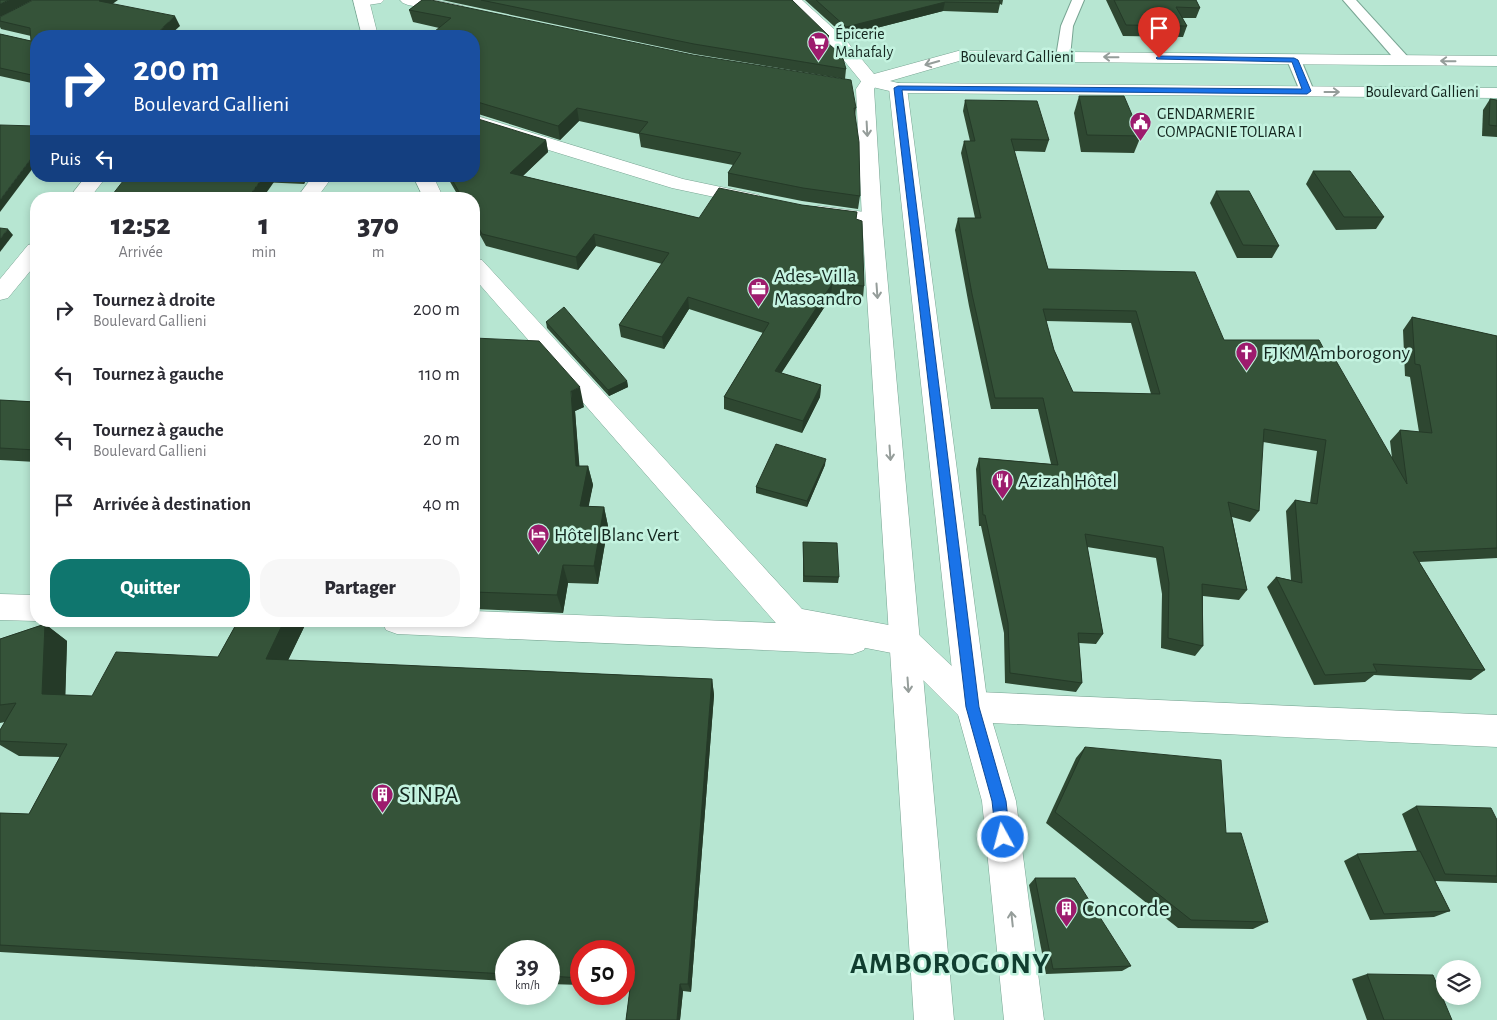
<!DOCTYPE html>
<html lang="fr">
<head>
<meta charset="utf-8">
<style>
	body { margin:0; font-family:"Alegreya Sans",sans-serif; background:#f7f7f7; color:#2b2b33; height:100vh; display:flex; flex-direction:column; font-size:19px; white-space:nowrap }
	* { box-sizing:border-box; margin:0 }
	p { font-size:16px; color:#7c7c81 }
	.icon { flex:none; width:28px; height:28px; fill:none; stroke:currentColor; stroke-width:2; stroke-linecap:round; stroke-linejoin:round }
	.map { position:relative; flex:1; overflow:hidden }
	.side { position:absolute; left:30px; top:192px; width:450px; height:435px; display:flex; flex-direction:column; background:#fff; border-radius:20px; box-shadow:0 2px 8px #0003 }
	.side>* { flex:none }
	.top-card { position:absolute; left:30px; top:30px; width:450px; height:152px; border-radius:20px; box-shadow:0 2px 8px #0003; background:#1a4fa0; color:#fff; overflow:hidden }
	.controls { position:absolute; left:1436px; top:960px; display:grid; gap:10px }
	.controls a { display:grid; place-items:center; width:45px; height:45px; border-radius:50%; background:#fff; box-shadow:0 2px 8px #0003; font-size:25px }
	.speed { position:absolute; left:495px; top:940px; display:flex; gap:10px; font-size:25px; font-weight:700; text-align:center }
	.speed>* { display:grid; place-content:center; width:65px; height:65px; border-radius:50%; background:#fff; box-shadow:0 2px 8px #0003; line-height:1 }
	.speed small { font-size:12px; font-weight:400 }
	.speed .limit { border:8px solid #d22; background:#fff; color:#111 }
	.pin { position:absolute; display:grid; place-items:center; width:42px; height:42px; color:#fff; margin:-51px -21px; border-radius:50% 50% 50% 0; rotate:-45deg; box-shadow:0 0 5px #0007 }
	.pin .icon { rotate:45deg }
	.me { position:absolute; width:55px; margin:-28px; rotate:353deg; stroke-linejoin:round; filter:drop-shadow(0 0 4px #0008) }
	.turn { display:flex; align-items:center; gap:18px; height:105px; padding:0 20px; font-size:22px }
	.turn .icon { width:65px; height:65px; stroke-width:2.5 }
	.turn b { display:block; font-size:35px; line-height:42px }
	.then { display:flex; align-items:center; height:48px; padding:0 20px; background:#0003; gap:10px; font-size:19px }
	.eta { display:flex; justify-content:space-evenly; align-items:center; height:85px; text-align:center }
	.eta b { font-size:30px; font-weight:800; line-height:35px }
	.cta { display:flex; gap:10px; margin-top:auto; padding:10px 20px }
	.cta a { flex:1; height:58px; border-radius:20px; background:#0f766e; color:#fff; font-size:20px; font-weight:800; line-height:58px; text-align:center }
	.cta a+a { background:#f7f7f7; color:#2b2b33 }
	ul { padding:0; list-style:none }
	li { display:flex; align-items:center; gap:15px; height:65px; padding:0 20px }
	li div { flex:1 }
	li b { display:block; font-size:19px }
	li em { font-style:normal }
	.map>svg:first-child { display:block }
</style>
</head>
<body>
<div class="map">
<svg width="1497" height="1020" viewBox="0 0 1497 1020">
	<rect width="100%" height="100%" fill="#b7e6d2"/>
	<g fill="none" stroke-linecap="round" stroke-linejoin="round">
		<defs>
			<g id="service">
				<path d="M1072,0H1084L1073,26L1070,57L1063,61L1056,57L1061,26Z"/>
				<path d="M1343,0H1356L1408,57L1410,60L1408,63H1398Z"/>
				<path d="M1294,56L1301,60L1314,91L1312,94H1302L1300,91L1287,60Z"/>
			</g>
			<g id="minor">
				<path d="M354,0H384L381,3L361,6L355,4Z"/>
				<path d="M400,0H434L463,6L465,9L463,12L457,14L408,5L403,3Z"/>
				<path d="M474,115L683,179L759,195L762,199L759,203L752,205L672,188L474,127Z"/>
				<path d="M86,176H107L89,199H68Z"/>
				<path d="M313,176H333L316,199H296Z"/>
				<path d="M819,206L872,213L879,215L882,219L879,223L872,225L812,216L809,212L812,208Z"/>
				<path d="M36,243V264L8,298L0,300V279L28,245Z"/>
				<path d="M0,594L36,595V621L0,620Z"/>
				<path d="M474,611L853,626L864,630L868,640L864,650L853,654L397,634L386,630L382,621H474Z"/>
			</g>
			<g id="tertiary">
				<path d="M353,0H369L378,36H362Z"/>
				<path d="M413,176H433L444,199H424Z"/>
				<path d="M474,258L482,260L802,609L905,628L916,632L979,692L1497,715V747L972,722L961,718L897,654L793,634L782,630L474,278Z"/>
			</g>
			<g id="secondary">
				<path d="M870,76L876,77L879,81L874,89L882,219L954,1020H914L862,219L856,89L864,77Z"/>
				<path d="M898,83L904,84L907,88L988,707L1016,801L1044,1020H1004L982,801L956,707L889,88L892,84Z"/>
			</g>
			<path id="primary" d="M785,0H802L845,39L874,74L958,51L1497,56V66L959,61L890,81L898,83L1497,88V98L898,93L864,85L833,47Z"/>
		</defs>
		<use href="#service" stroke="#78a593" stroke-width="2"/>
		<use href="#minor" stroke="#78a593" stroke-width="1"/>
		<use href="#tertiary" stroke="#78a593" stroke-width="1"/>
		<use href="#secondary" stroke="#78a593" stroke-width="1"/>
		<use href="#primary" stroke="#78a593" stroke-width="1"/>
		<use href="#service" fill="#fff" fill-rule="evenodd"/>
		<use href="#minor" fill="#fff" fill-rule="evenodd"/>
		<use href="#tertiary" fill="#fff" fill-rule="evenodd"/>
		<use href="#secondary" fill="#fff" fill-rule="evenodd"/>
		<use href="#primary" fill="#fff" fill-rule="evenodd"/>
	</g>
	<g fill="#2e4731" fill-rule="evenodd">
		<path d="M422,0L856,108L855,116L860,196L858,209L802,201L728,186V173L733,165L641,147L639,134L579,121L560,140L475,113L474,114V36L413,22L409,10Z"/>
		<path d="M442,0H792L829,44L846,69L845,79L694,54Z"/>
		<path d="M805,0H1003L1002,5L1000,4L998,13L943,11L845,36Z"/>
		<path d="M1106,0H1196L1200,8L1196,18H1182L1187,26L1183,37L1123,36Z"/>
		<path d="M113,4L180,26L36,36V84L0,76V34L31,41V36L1,29L0,27V17Z"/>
		<path d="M1079,96L1141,136L1134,153L1081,152L1074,113Z"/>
		<path d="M1490,99L1497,100V137L1482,136L1483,110Z"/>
		<path d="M965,100L1049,140L1045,152L1014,151L1048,269L1224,340L1329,359L1392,458L1390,441L1400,430L1419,432L1410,377L1405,376L1403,330L1412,317L1497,336V558L1419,562L1485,670L1471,680L1374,675L1365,682L1314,685L1267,587L1276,577L1291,580L1286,511L1295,500L1310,503L1317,451L1263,442L1259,511L1250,522L1232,517L1247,590L1239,600L1203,596V646L1195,656L1161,648L1162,594L1156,558L1087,547L1103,634L1096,644L1079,643L1082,683L1076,692L1005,683L1004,633L981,526H979L976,469L979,458L1051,464L1038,409H991L969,306L955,230L958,218H975L961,153L964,141H970L963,111ZM1046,321L1131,323L1151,394L1073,392L1054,350Z"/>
		<path d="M546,140L548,152L523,176L699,218L802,205L857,212L856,219L864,286L863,298L831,297L781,373L821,385L820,397L802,433L724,409V397L763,333L689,309L664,349L621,337L619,325L662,264L596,246L578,270L486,246L474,224V199H460L449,180L443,182L438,176H474Z"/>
		<path d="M1313,171L1384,217L1376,229L1336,230L1306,184Z"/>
		<path d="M127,176H308L304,184Z"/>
		<path d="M1216,191L1279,246L1272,258H1237L1210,203Z"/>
		<path d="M546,322L627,381L628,387L609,396L547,328Z"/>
		<path d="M474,338L584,407L575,411L579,466H588L593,485L588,506L604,507L608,526L598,584L568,583L563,613L474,609Z"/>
		<path d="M0,400L36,402V462L0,460Z"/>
		<path d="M825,465L807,507L756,493V487Z"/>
		<path d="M803,542L839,577L838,583L803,582Z"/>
		<path d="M238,621H307L288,660L712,679L714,695L691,992L683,991L680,1020H626L630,988H624V951H581V985L549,984V951H506V981L0,952V813L29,814L60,757L19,756L0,745V730L5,722L0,723V639L45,624L67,641L65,695L92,696L218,657Z"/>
		<path d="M1085,747L1226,833L1268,922L1253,929L1178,928L1046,823L1076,758Z"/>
		<path d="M1416,806L1497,820V883L1435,881L1450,911L1434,917L1370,920L1344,861L1357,854L1417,851L1402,814Z"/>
		<path d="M1035,878L1131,966L1122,971L1046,974L1029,885Z"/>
		<path d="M1367,974L1452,1020H1367L1352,979Z"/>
	</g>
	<g fill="#253a28">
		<path d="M9,0H33L0,17V4Z"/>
		<path d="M100,0H118L104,10L99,1Z"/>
		<path d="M945,2L943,11L845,36L846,27Z"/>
		<path d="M175,16L180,26L169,36H154Z"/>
		<path d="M829,36V45L821,38Z"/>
		<path d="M577,108L579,121L560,140L558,126Z"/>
		<path d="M546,140L548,152L513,185L510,173Z"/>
		<path d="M36,152V164L0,212V200Z"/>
		<path d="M264,176H271L274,182L262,199H247Z"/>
		<path d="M301,176H308L304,184Z"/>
		<path d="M441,176H448L449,180L443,182Z"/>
		<path d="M8,229L13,235L0,252V239Z"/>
		<path d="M594,234L596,246L578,270L576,257Z"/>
		<path d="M832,284L831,297L775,383V371Z"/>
		<path d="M688,297L689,309L664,349L662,337Z"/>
		<path d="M627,381L628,387L609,396L608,390Z"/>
		<path d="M821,385L820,397L802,433L803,421Z"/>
		<path d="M580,387L584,407L575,411L581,485L576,466L571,391Z"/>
		<path d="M826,459L825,465L807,507V501Z"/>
		<path d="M588,466L593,485L585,525L580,506Z"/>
		<path d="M604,507L608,526L598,584L594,566Z"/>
		<path d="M563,565L568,583L563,613L557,595Z"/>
		<path d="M284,621H307L281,675L266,659Z"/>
		<path d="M45,624L67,641L65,709L42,694Z"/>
		<path d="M712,679L714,695L691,992L688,984Z"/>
		<path d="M680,984L683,991L680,1020H677Z"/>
	</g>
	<g fill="#355339" stroke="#253a28" fill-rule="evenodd">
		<path d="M0,0H9L0,4Z"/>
		<path d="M33,0H100L99,1L175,16L154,36H36V76L0,68V34L31,41L30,28L0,21V17Z"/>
		<path d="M422,0H431L693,55L851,80L856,108H854L859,142L860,196L803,188L728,173L741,153L639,133L648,122L577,108L558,126L474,101V36H429L451,18L409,10Z"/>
		<path d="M481,0H792L829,36L821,38L842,55L846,69L694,44Z"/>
		<path d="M816,0H999L1000,3L945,2L846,27Z"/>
		<path d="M1114,0H1196L1200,8L1176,7L1187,26L1126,25Z"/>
		<path d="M1079,96H1124L1141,136L1087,135Z"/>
		<path d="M1490,99L1497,100V126L1489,125Z"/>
		<path d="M965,100L1037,101L1049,140L1011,139L1048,269L1195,272L1224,340H1319L1329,359H1335L1407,484L1400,430L1432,433L1420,365L1415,364L1412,317L1497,336V548L1413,552L1485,670L1373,664L1377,672L1325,675L1276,577L1302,583L1295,500L1317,504L1326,440L1264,429L1259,511L1228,502L1247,590L1202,584L1203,646L1168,638L1169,583L1163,547L1085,534L1103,634L1078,633L1082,683L1010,673L1008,623L985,515H983L979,458L1058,465L1043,398H995L972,294L958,218H981L964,141H975ZM1043,309L1136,311L1160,394L1073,392L1054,350Z"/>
		<path d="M475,118L546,140L510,173L699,218L719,188L802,205L857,212L856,219L862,221L864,286L832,284L775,371L821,385L803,421L724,397L769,323L688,297L662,337L619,325L669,253L594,234L576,257L482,234L474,219V199H463L450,176H474V119Z"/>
		<path d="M0,125L36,126V152L0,200Z"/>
		<path d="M1313,171H1350L1384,217H1344Z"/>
		<path d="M127,176H264L247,199H109Z"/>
		<path d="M1216,191H1249L1279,246L1243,245Z"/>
		<path d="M0,228L8,229L0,239Z"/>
		<path d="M564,307L627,381L608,390L546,322Z"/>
		<path d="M474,338L539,341L580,387L571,391L576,466H588L580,506L604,507L594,566L563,565L557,595L474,592Z"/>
		<path d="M0,400L36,402V450L0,448Z"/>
		<path d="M776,444L826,459L807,501L756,487Z"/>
		<path d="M803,542L837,543L839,577L804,576Z"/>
		<path d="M238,621H284L266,659L712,679L688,984H680L677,1020H626L631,981H624V951H581V978L549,976V951H506V974L0,945V813L29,814L67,744L0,741V730L16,703L0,705V639L45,624L42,694L92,696L116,652L218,657Z"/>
		<path d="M1085,747L1221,760L1226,833H1241L1268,922L1191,920L1055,812Z"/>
		<path d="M1416,806L1491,808L1497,820V876L1445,874Z"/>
		<path d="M1420,851L1450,911L1384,914L1357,854Z"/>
		<path d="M1035,878H1075L1131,966L1053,969Z"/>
		<path d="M1367,974L1433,975L1452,1020H1384Z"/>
	</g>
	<defs><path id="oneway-shaft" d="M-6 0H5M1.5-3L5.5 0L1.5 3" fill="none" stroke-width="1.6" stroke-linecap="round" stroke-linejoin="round" transform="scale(1.25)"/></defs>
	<g stroke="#959d9a">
		<use href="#oneway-shaft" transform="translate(1111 57) rotate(-179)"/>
		<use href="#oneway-shaft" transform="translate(1448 61) rotate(-179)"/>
		<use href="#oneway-shaft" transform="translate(932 63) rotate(164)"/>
		<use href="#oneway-shaft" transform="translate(1332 92)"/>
		<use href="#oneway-shaft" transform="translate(867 129) rotate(87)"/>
		<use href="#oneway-shaft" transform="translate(877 291) rotate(86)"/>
		<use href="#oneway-shaft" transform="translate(890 453) rotate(86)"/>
		<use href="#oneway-shaft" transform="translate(908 685) rotate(86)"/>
		<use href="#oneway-shaft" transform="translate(1012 919) rotate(-96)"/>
	</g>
	<path fill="#1a73e8" stroke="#114b97" d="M1159,56L1294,58L1298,60L1311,91L1307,94L902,90L979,707L1006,801L1010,837L1008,842L1003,845L998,842L996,837L992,801L966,707L894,88L898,86L1302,89L1292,62L1157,59L1156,58Z"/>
	<defs>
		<symbol id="supermarket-pin" viewBox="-11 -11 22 30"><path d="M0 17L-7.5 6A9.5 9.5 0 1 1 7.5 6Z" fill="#9d1b6d" stroke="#c4f3e0"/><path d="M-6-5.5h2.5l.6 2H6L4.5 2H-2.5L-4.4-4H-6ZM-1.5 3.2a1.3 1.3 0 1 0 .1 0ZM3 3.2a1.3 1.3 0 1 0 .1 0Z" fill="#fff"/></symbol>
		<symbol id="civic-pin" viewBox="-11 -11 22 30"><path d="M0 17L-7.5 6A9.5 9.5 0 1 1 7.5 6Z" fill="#9d1b6d" stroke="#c4f3e0"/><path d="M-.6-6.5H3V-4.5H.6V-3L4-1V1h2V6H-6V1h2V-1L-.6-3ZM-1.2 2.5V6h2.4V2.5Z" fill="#fff"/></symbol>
		<symbol id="office-pin" viewBox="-11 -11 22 30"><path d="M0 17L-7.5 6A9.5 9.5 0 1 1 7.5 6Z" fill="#9d1b6d" stroke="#c4f3e0"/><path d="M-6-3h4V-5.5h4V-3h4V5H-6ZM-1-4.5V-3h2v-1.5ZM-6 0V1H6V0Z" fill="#fff"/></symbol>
		<symbol id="church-pin" viewBox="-11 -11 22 30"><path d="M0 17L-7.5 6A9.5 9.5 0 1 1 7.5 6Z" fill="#9d1b6d" stroke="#c4f3e0"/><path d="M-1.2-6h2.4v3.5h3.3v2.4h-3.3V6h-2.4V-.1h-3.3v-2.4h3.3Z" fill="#fff"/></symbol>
		<symbol id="restaurant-pin" viewBox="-11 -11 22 30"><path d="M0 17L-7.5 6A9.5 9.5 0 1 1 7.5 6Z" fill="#9d1b6d" stroke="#c4f3e0"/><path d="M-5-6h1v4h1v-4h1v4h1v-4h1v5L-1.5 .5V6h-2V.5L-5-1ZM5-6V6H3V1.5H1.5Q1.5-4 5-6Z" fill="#fff"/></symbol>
		<symbol id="hotel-pin" viewBox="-11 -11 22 30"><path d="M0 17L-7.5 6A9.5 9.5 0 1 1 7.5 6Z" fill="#9d1b6d" stroke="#c4f3e0"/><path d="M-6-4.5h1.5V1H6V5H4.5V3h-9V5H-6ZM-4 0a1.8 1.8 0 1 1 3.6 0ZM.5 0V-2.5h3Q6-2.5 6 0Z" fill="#fff"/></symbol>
		<symbol id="building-pin" viewBox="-11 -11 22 30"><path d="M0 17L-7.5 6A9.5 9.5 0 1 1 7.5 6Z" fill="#9d1b6d" stroke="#c4f3e0"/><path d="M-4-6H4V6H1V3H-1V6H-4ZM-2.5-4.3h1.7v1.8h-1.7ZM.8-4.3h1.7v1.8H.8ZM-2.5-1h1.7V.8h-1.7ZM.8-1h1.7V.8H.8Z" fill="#fff"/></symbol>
	</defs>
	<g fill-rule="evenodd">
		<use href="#supermarket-pin" x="806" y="30" width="25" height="34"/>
		<use href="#civic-pin" x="1128" y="110" width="25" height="34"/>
		<use href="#office-pin" x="746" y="276" width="25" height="34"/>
		<use href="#church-pin" x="1234" y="340" width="25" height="34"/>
		<use href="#restaurant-pin" x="990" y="468" width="25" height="34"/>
		<use href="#hotel-pin" x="526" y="522" width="25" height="34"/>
		<use href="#building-pin" x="370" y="782" width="25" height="34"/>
		<use href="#building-pin" x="1054" y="896" width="25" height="34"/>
	</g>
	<g text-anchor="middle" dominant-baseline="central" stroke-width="5" stroke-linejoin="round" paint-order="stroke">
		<g font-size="16" fill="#14261f" stroke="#c4f3e0" text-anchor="start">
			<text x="835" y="34">Épicerie<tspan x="835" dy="18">Mahafaly</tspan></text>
			<text x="1157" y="114">GENDARMERIE<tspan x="1157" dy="18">COMPAGNIE TOLIARA I</tspan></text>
		</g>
		<g font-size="16" fill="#14261f" stroke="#c4f3e0">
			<text x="1017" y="57">Boulevard Gallieni</text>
			<text x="1422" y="92">Boulevard Gallieni</text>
		</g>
		<g font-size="20" fill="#14261f" stroke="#c4f3e0" text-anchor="start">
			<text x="774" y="276">Ades- Villa<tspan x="774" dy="23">Masoandro</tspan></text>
			<text x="1263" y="353">FJKM Amborogony</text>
			<text x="1018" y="481">Azizah Hôtel</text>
			<text x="554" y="535">Hôtel Blanc Vert</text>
		</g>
		<g font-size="24" fill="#14261f" stroke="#c4f3e0" text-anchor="start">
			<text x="399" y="795">SINPA</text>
			<text x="1082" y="909">Concorde</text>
		</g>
		<g font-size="30" font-weight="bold" letter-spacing="1" fill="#103d2f" stroke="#c4f3e0">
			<text x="950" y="964">AMBOROGONY</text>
		</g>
	</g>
</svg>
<div class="controls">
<a><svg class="icon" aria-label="layers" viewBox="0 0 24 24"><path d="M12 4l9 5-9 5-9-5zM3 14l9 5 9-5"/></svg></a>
</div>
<div class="speed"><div>39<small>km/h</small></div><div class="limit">50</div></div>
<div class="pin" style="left:1159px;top:58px;background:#d93025"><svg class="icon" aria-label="arrive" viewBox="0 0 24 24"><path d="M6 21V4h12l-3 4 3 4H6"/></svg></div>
<svg class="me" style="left:1003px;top:837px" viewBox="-20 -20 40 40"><circle r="17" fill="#1a73e8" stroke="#fff" stroke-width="3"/><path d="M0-11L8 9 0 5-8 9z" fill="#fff"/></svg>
<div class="top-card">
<div class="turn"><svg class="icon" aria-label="right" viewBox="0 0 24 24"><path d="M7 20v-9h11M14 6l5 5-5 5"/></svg><div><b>200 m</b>Boulevard Gallieni</div></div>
<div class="then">Puis<svg class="icon" aria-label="left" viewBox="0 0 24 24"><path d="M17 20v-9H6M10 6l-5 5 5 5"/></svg></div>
</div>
<section class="side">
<div class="eta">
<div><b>12:52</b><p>Arrivée</p></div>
<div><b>1</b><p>min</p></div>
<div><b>370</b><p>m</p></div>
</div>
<ul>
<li><svg class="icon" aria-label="right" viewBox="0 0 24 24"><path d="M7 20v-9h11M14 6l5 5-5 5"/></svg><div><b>Tournez à droite</b><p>Boulevard Gallieni</p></div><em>200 m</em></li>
<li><svg class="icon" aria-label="left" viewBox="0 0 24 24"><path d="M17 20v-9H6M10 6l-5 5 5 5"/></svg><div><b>Tournez à gauche</b></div><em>110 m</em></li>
<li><svg class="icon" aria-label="left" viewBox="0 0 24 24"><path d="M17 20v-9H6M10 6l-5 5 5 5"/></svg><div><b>Tournez à gauche</b><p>Boulevard Gallieni</p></div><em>20 m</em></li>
<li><svg class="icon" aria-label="arrive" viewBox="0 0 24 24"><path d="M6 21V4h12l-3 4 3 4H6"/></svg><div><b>Arrivée à destination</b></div><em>40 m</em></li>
</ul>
<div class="cta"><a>Quitter</a><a>Partager</a></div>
</section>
</div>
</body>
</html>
